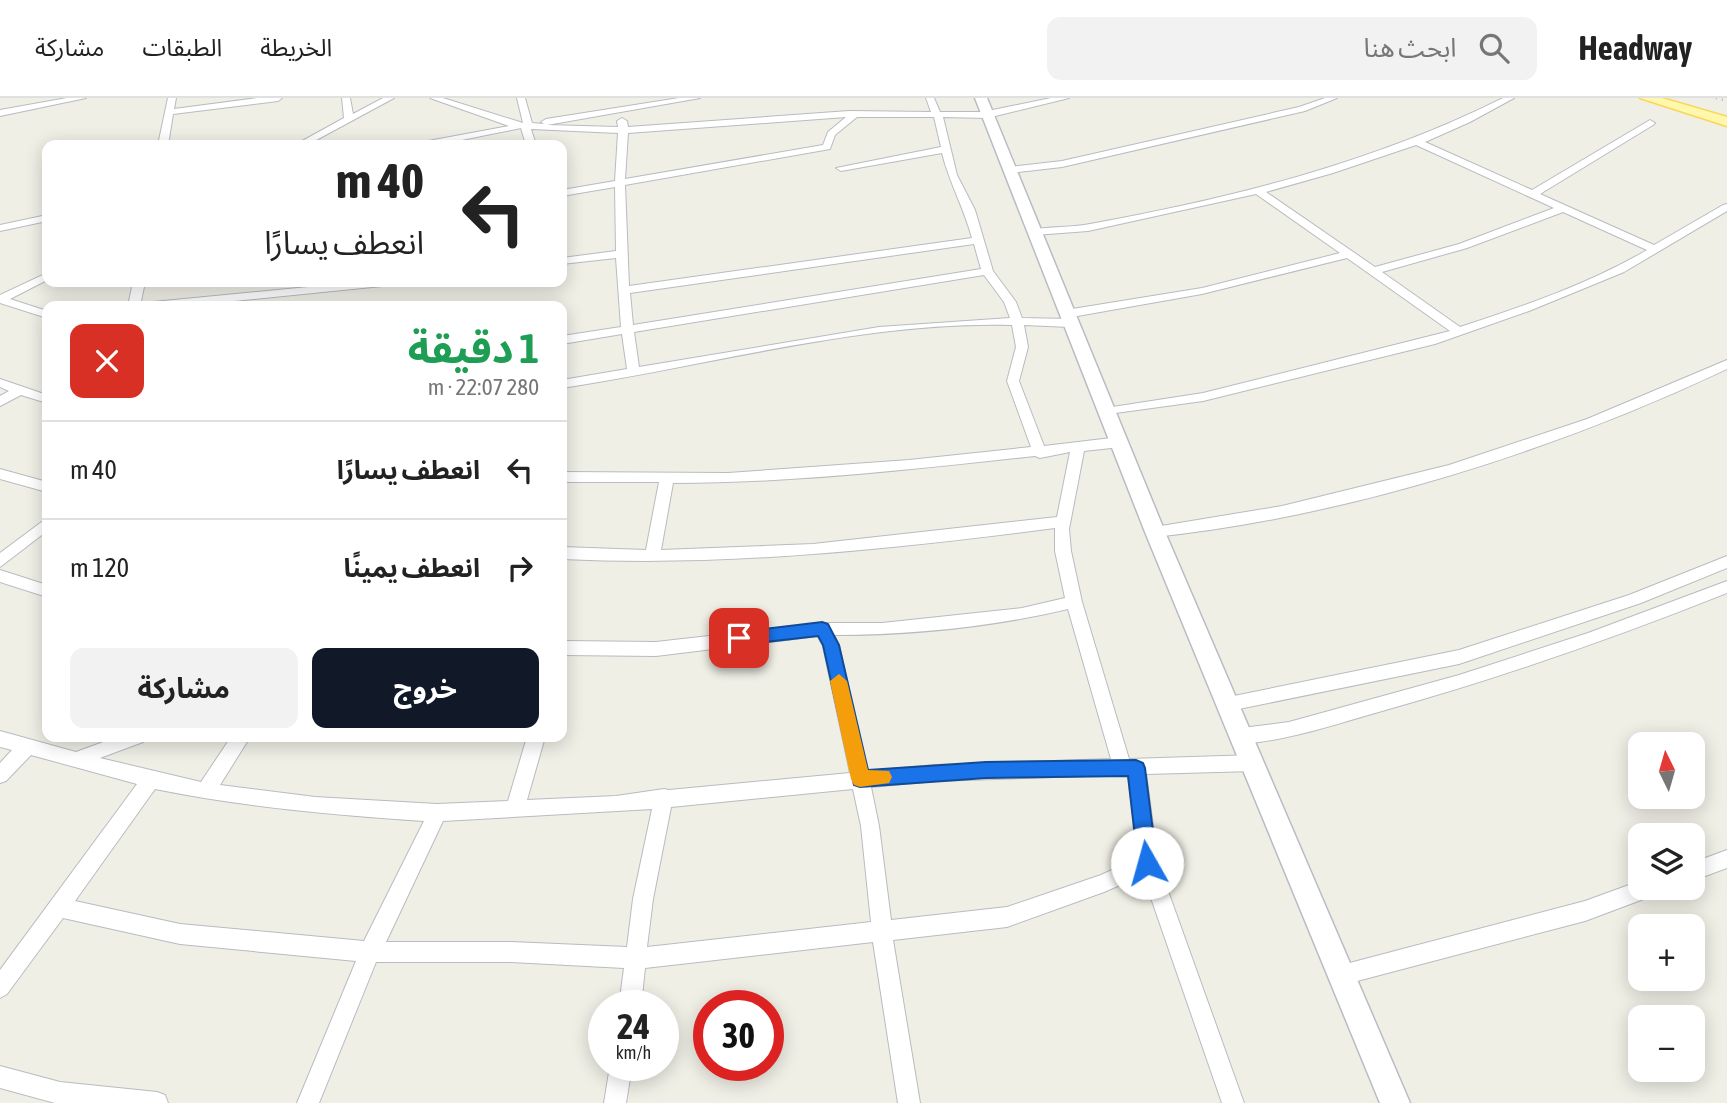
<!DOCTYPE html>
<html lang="ar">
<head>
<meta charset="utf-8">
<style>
	body { margin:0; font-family:"Asap Condensed","Noto Sans Arabic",sans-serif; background:#f2f2f2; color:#222; direction:rtl; height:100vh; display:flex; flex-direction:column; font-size:26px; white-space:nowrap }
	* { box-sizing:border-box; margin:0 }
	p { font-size:23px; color:#767676 }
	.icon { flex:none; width:38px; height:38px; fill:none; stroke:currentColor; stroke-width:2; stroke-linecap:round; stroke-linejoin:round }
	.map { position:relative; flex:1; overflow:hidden; direction:ltr }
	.side { position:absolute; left:42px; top:203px; width:525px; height:441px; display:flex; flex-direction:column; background:#fff; border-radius:14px; box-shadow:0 4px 18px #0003; direction:rtl }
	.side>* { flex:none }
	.hud { position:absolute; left:42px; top:42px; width:525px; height:147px; border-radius:14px; box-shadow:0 4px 18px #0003; direction:rtl; background:#fff; color:#222; overflow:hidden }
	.needle { width:46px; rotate:355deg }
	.controls { position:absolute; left:1628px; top:634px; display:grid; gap:14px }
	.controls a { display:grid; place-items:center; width:77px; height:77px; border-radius:14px; background:#fff; box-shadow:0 4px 18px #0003; font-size:35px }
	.speed { position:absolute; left:588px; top:892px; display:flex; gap:14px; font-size:35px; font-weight:700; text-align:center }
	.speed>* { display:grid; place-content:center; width:91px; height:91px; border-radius:50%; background:#fff; box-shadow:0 4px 18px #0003; line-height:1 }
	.speed small { font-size:18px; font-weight:400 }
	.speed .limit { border:10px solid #d22; background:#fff; color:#111 }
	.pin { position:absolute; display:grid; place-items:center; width:60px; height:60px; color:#fff; margin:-30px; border-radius:14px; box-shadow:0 4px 10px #0006 }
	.me { position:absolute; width:77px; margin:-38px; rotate:353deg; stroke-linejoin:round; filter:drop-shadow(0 0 5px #0008) }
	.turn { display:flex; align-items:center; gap:24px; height:147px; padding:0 28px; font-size:32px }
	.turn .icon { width:91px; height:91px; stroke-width:2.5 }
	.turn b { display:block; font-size:49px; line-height:60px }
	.round { display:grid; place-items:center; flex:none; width:74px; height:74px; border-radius:14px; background:#f2f2f2 }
	.headline { display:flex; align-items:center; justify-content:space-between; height:119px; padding:0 28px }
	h1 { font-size:42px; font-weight:700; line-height:52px; color:#1e9e55 }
	.primary-button { display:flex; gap:14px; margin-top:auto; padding:14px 28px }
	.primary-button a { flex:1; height:80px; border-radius:14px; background:#111827; color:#fff; font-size:28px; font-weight:700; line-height:80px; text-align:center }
	.primary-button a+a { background:#f2f2f2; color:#222 }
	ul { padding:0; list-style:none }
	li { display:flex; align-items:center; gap:21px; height:98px; padding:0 28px; border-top:2px solid #e0e0e0 }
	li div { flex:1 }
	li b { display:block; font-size:26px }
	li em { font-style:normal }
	header { display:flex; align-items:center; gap:42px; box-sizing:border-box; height:98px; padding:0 35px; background:#fff; border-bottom:2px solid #e0e0e0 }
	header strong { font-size:33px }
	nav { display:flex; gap:38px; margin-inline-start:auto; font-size:24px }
	.search { width:490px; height:63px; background:#f2f2f2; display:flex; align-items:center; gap:18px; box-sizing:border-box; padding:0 24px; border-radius:14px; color:#767676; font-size:26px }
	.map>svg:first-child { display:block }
</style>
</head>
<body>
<header>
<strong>Headway</strong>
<div class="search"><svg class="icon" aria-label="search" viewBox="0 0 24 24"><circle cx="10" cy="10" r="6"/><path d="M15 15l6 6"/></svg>ابحث هنا</div>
<nav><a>الخريطة</a><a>الطبقات</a><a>مشاركة</a></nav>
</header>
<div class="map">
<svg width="1727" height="1005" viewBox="0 0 1727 1005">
	<rect width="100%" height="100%" fill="#f0efe6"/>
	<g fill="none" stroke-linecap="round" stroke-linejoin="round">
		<defs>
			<g id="street">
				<path d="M67,0H86L0,18V12Z"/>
				<path d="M168,0H176L174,11L257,0H282L278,3L173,16L168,47H158Z"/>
				<path d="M342,0H350L353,16L383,0H394L307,47H295L344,20Z"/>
				<path d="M430,0H443L523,25L517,0H525L532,25L544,26L541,24L546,21L679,0H700L547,27L618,29L617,23L622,20L627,23L628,29L849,13L931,14L926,0H934L940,14H983L1051,0H1069L987,20L943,19L957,77L975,112L993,173L1016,204L1022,220L1070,221L1076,225L1070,229L1024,227L1028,249L1019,283L1044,348L1120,339L1127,344L1120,349L1084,353L1069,431L1071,453L1082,504L1129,661L1254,657L1260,659L1263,665L1260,671L1254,673L1146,676L1158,765L1244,1005H1222L1143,777L1104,794L1007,829L893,842L920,1005H898L873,844L645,870L641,908H619L624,870L511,864H376L319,1005H297L356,863L180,846L63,820L7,896L0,900V872L137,686L31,657L6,683L0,685V665L12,652L0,649V633L76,654L117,639H146L143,644L100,660L201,684L231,639H250L220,687L315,699L437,706L508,703L527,639H545L527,702L616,698L664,691L669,692L850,675L823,548L818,538L656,558L562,557V543L656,544L822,525H882L1022,510L1065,500L1055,453V430C891,451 727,469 562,461V449L646,452L659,384H562V374L728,375L909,362L1031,349L1007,283L1016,249L1012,227C863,223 708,268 562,290V282L627,271L622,236L562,246V238L621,229L616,160L562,166V160L616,153L615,89L562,98V92L615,83L618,35L531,31L536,47H526L521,30L437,47H418L423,44L509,28ZM846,19L828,34L823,47L625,81L628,35ZM857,19H934L941,49L836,70L841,73L942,55C949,84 964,110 972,140L629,188L625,87L830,51L835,37ZM974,146L981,171L633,227L630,195ZM984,177L1004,204L1010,220L879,229L639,269L634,234ZM1070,354L1057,419L813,446L661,452L673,385C794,385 915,371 1035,358L1040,360ZM1068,511L1111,661L935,667L867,673L839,547L834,537C912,537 992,529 1068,511ZM1118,677H1128L1138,760L1101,777L1007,809L891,822L879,728L871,689L935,683ZM155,691C244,709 333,717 424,723L364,843L180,826L75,803ZM853,691L861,728L871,824L647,849L653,801L671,709ZM652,711L633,801L627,849L511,844H386L443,723Z"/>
				<path d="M1325,0H1337L1305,13L1062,69L1010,75L1005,72L1010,69L1062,63L1299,9Z"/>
				<path d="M1503,0H1514L1470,24L1425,44L1532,92L1650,22L1655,25L1653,27L1540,96L1654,147L1723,107L1727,106V113L1624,174L1529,213L1435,246L1203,303L1101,317V311L1106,310L1203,295L1450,233L1347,160L1202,196L1066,220L1060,216L1066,212L1202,190L1340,155L1256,96L1088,133L1035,137L1031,136V132C1050,128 1070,130 1090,126C1232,100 1373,65 1503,0ZM1416,47L1554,110L1459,146L1375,169L1266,94L1333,75ZM1563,114L1647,152C1589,186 1524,208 1460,229L1382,174L1467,150Z"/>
				<path d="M47,117V123L0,133V127Z"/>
				<path d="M47,175V182L10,201L47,213V220L0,205V197Z"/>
				<path d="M133,184H145L140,208H128Z"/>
				<path d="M360,184H398L392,187L185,208H147L153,204Z"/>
				<path d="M1727,262V271C1554,353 1345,419 1155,439L1148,434L1155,429L1282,408L1449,367L1587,321Z"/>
				<path d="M0,281L47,297V305L21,297L0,308V298L9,293L0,289Z"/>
				<path d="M0,371L47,384V394L0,381Z"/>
				<path d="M47,420V433L0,469V455Z"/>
				<path d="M1727,458V470L1641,505L1459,566L1229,613L1223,611L1220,606L1223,601L1229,599L1459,552L1629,497Z"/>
				<path d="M0,472L47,487V499L0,484Z"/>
				<path d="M1727,483V495C1614,540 1500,580 1382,613C1336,626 1290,642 1242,646L1236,643L1233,638L1236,633L1242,630L1289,624L1459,577L1588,535Z"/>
				<path d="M1727,752V770L1692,783V765Z"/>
				<path d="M1640,783V789H1660L1657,796L1585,823L1342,887L1335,884L1332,877L1335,870L1342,867L1585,803Z"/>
				<path d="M0,968L60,984L157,994L165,997L168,1005H55L0,990Z"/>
				<path d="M610,968H632L626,1005H604Z"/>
			</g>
			<path id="secondary" d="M975,0H987L1165,434L1410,1005H1380L1145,434Z"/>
			<path id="primary" d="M1640,0H1662L1727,19V28Z"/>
		</defs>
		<use href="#street" stroke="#b8bbc0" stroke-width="2"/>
		<use href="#secondary" stroke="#b9bcc2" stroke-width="3"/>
		<use href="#primary" stroke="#f9d755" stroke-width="3"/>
		<use href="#street" fill="#fff" fill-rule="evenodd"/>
		<use href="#secondary" fill="#fff" fill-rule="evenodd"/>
		<use href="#primary" fill="#fff7ac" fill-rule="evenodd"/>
		<path stroke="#b6b7b8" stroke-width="2.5" stroke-dasharray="1 5" stroke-linecap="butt" d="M1716,0L1727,3"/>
	</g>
	<path fill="#1a73e8" stroke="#114b97" stroke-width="2" d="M822,524L828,526L839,547L868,672L986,664L1136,662L1143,665L1145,670L1157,765L1154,771L1147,774L1141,771L1138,765L1128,678L986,680L860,689L854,687L823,547L818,538L739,547L731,540L739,534Z"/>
	<path fill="#f59e0b" d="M839,576L847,583L868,672L889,673L892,679L889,685L860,689L854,687L851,681L830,583Z"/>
</svg>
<div class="controls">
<a><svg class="needle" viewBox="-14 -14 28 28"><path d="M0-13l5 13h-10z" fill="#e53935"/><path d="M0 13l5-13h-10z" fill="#767676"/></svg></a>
<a><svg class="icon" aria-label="layers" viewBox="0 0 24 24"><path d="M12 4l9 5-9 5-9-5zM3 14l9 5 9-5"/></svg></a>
<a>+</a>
<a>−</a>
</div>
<div class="speed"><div>24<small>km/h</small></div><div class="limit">30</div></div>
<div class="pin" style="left:739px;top:540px;background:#d93025"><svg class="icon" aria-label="arrive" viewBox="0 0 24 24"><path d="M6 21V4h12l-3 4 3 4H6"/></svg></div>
<svg class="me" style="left:1147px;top:765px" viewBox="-20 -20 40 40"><circle r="19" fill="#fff"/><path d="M0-13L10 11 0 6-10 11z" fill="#1a73e8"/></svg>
<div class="hud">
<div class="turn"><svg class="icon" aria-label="left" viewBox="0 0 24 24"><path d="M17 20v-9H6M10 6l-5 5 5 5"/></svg><div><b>40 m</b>انعطف يسارًا</div></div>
</div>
<section class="side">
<div class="headline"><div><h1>1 دقيقة</h1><p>280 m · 22:07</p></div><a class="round" style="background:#d93025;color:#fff"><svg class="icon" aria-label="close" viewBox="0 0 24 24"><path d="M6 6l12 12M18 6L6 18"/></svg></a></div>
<ul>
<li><svg class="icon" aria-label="left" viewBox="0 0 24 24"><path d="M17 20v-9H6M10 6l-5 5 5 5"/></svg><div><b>انعطف يسارًا</b></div><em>40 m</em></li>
<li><svg class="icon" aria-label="right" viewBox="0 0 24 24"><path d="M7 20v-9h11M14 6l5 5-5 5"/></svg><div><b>انعطف يمينًا</b></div><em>120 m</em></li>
</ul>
<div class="primary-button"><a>خروج</a><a>مشاركة</a></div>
</section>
</div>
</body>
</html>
